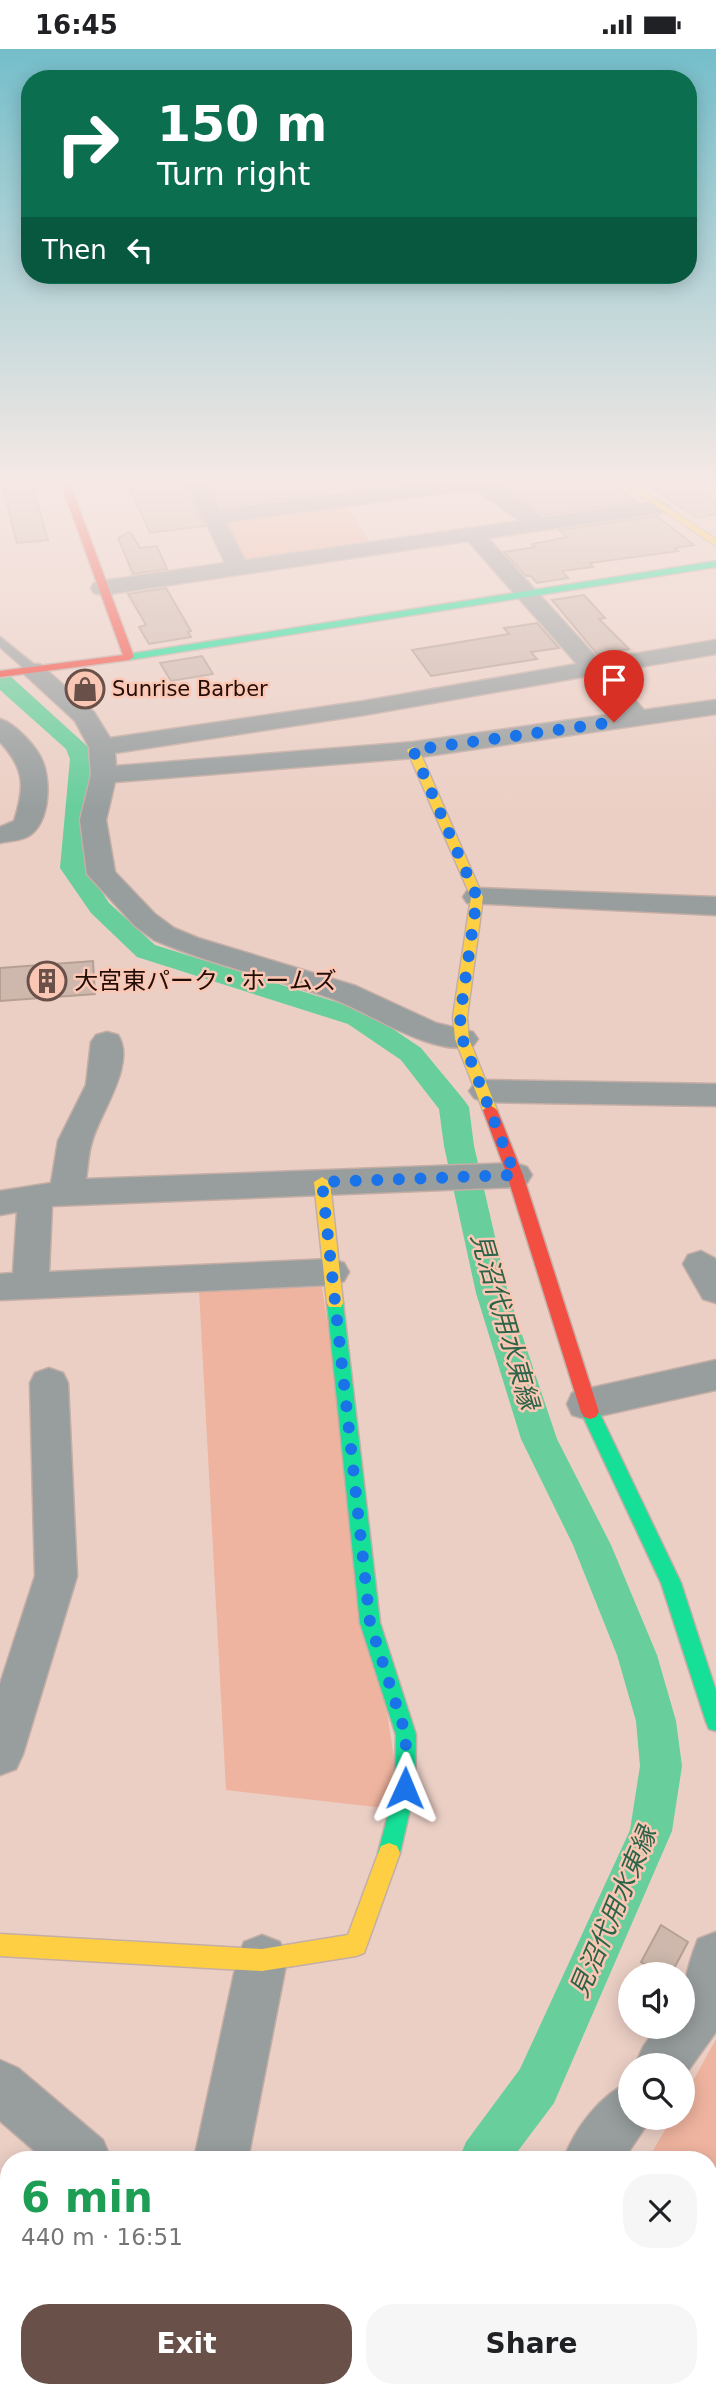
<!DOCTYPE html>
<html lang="en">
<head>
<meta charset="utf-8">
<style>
	body { margin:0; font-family:"DejaVu Sans","Noto Sans JP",sans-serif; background:#f6f6f6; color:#202124; height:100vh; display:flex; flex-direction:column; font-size:26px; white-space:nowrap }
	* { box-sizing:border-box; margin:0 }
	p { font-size:23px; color:#757577 }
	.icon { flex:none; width:38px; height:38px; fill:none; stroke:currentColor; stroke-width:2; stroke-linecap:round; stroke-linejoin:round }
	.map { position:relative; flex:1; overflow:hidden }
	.panel { position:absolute; left:0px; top:2102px; width:718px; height:247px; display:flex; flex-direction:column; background:#fff; border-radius:28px 28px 0 0; box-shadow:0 4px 18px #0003 }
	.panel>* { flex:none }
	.top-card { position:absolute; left:21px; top:21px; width:676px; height:214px; border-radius:28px; box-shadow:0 4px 18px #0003; background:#0b6e4f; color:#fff; overflow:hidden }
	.controls { position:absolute; left:618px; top:1913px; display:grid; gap:14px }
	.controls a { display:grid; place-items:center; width:77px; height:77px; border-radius:50%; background:#fff; box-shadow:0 4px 18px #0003; font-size:35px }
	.pin { position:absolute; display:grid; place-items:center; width:60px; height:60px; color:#fff; margin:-72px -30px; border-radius:50% 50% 50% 0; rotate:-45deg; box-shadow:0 0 7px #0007 }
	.pin .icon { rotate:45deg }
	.me { position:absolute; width:77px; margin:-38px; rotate:1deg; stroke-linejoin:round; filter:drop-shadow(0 0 5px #0008) }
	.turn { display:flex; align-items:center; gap:24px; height:147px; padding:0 21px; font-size:32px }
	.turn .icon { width:91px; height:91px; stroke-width:2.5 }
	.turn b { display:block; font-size:49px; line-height:60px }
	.then { display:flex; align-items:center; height:66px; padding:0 21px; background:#0003; gap:14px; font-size:26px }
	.round { display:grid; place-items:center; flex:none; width:74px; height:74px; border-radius:28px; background:#f6f6f6 }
	.overview { display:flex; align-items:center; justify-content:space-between; height:119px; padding:0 21px }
	h1 { font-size:42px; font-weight:700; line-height:52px; color:#1e9e55 }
	.action { display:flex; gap:14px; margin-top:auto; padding:14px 21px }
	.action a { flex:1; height:80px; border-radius:28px; background:#695149; color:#fff; font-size:28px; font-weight:700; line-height:80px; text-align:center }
	.action a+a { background:#f6f6f6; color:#202124 }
	.status { display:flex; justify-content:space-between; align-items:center; height:49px; padding:0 35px; background:#fff; direction:ltr }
	.status svg { height:19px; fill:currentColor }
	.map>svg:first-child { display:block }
</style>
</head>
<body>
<div class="status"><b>16:45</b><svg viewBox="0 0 49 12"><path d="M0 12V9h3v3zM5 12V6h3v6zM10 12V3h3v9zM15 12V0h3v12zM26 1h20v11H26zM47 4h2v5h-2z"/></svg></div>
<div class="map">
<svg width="716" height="2347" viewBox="0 0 716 2347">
	<rect width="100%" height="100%" fill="#ebcfc5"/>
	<g fill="#efb49f">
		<path d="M345,455L370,493L364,497L242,512L224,473Z"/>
		<path d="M322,1238L402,1761L226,1741L199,1241Z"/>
		<path d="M716,1990V2347H496V2340H709V2110H648L672,2069L682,2068L683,2050Z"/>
	</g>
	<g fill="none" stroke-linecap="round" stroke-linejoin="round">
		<g fill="#67ce9c" fill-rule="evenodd">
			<path d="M0,623L8,625L87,697L94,710L86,819L109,854L155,896L368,963L421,999L464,1051L469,1058L474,1097L508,1244L557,1390L611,1496L657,1606L676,1672L682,1717L672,1782L554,2054L512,2110H459L466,2093L520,2020L630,1781L640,1717L636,1672L617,1606L573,1496L521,1390L476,1244L444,1097L439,1060L401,1011L348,975L137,908L91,864L60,819L70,710L66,700L0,641Z"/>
			<path d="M286,2340H340L337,2347H283Z"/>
		</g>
	</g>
	<g fill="#ceb8ad" stroke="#b6a094" stroke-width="2">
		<path d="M1,432H31L48,491L17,494Z"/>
		<path d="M126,432H183L205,477L150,484Z"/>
		<path d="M209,432H327V444L222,458Z"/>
		<path d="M342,432H378L382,437L349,442Z"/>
		<path d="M496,432H609L637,453L544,466Z"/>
		<path d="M642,432H689L716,455V465L697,469Z"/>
		<path d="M657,467L694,496L675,499L678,502L590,514L593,518L562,522L568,529L537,534L531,527H526L504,503L535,498L532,495L567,488L559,481Z"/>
		<path d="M130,483L140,499L157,497L167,520L133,525L118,489Z"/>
		<path d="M166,539L191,582L188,583L191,588L149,595L139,578L146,576L128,545Z"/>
		<path d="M584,546L605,569L599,570L629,600L597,605L552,551Z"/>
		<path d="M537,574L559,599L531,603L537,610L431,627L412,601L509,585L504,579Z"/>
		<path d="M202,607L213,625L171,632L160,614Z"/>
		<path d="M93,912L95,945L0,952V919Z"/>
		<path d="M661,1876L688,1893L671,1925H662L641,1913Z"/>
	</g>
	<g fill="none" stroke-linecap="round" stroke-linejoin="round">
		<defs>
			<path id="lane" d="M0,588L36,617V623H28L0,598Z"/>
			<g id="street">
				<path d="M186,432H206L220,461L442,432H491L543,469L661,452L671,458L661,464L488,489L599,611L716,591V605L610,623L644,661L716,651V665L413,709L115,733L106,771L115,823L155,865L174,879L198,889L356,937L436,974L473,983L478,990L473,997C432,1008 371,964 333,950C274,929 212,916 154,891L135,877L87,825L80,771L91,726L89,698L75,672L24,625L20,620L24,615H40L94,663L110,689L364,652L577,615L468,492L102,546L94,544L91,539L94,534L102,532L225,514ZM475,440L520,472L245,511L226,473ZM588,627L620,664L413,693L116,717L115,704L364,666Z"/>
				<path d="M0,670C14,674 33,694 40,707C52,727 51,776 27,788C19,792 8,792 0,794V778L14,772C25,738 25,720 0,693Z"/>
				<path d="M477,839L716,848V866L467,854L463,848L467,842Z"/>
				<path d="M107,983L118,986C137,1015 99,1065 92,1093C88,1105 88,1118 86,1130L515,1114L527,1118L532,1126L527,1134L515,1138L52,1157L49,1223L331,1210L344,1214L349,1223L344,1232L331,1236L0,1251V1225L13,1224L17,1163L0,1166V1142L51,1134L58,1092L86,1036L91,993L96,986Z"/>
				<path d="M485,1031L716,1035V1057L485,1053L474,1049L469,1042L474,1035Z"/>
				<path d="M701,1202L716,1210V1254L703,1250L683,1215L688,1206Z"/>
				<path d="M716,1311V1341L586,1370L572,1366L567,1355L572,1344L586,1340Z"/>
				<path d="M49,1319L63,1324L68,1334L77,1527L23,1705L16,1720L0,1726V1635L35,1527L30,1334L35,1324Z"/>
				<path d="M716,1883V1983L682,2030V2016H635L643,1998L657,1978H682C682,1944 685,1922 698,1890Z"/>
				<path d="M262,1886L280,1893L287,1911L248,2110H194L237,1911L244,1893Z"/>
				<path d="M0,2011L18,2019L103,2091L111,2110H44L0,2072Z"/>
				<path d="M630,2033V2068H652L624,2110H564C574,2080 601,2045 630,2033Z"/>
				<path d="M153,2340H211L210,2347H152Z"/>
				<rect x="438" y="2340" width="58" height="7"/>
			</g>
			<g id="fast">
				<path d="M716,512V518L129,611L124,608L129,605Z"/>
				<path d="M335,1248L341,1250L343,1254L380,1574L416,1686L415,1739L400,1804L397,1811L389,1814L381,1811L378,1804L395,1739L396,1686L360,1574L327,1254L329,1250Z"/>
				<path d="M590,1356L596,1358L599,1363L681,1534L716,1642V1682L709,1680L706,1673L661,1534L581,1363L584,1358Z"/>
			</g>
			<g id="slow">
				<path d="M618,432H628L716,490V497Z"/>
				<path d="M413,698L419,701L483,848L467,968L469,990L497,1061L490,1066L483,1061L455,990L453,968L471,848L407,701Z"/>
				<path d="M322,1128L330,1133L343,1254L341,1258H329L327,1254L314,1133Z"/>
				<path d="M389,1794L397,1797L400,1804L364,1904L356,1907L262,1922L0,1907V1885L262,1900L348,1886L381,1797Z"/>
			</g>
			<g id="jam">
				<path d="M60,432H69L134,608L129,611L0,628V622L123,606Z"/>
				<path d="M490,1056L497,1061L523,1126L599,1363L596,1368L590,1370L584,1368L581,1363L507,1126L483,1061Z"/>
			</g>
		</defs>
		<use href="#lane" stroke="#c4aea6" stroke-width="3"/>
		<use href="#street" stroke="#c4aea6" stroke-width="3"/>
		<use href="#fast" stroke="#c4aea6" stroke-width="3"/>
		<use href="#slow" stroke="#c4aea6" stroke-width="3"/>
		<use href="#jam" stroke="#c4aea6" stroke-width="3"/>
		<use href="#lane" fill="#989e9e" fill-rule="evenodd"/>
		<use href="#street" fill="#989e9e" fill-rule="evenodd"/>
		<use href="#fast" fill="#16e098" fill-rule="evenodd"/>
		<use href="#slow" fill="#ffcf43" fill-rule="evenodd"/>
		<use href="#jam" fill="#f24e42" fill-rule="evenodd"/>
	</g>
	<linearGradient id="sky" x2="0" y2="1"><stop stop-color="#74beca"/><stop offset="0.57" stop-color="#f6e9e5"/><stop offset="1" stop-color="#f6e9e5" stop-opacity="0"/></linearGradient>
	<rect width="716" height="760" fill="url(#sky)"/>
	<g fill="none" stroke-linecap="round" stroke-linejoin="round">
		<path stroke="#1a73e8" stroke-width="12" stroke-dasharray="0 21.6" d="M405,1739L406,1686L370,1574L322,1133L515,1126L462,989L460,968L477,848L413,701L614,673"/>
	</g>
	<defs>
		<symbol id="shop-ring" viewBox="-11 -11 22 22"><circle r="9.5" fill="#fbc7b5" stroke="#695149" stroke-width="1.5"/><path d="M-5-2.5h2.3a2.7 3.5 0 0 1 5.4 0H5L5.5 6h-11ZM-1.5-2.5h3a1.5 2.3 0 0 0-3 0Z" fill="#695149"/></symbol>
		<symbol id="building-ring" viewBox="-11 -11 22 22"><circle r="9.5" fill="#fbc7b5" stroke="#695149" stroke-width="1.5"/><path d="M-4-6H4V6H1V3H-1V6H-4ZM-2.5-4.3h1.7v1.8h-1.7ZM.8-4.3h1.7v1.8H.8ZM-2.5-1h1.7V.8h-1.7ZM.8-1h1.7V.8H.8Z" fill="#695149"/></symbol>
	</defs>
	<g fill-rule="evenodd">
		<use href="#shop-ring" x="63" y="618" width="44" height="44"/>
		<use href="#building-ring" x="25" y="910" width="44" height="44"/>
	</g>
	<g text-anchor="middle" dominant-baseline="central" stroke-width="5" stroke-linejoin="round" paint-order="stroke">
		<g font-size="21" fill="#230d06" stroke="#fbc7b5" text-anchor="start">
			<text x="112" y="640">Sunrise Barber</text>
		</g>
		<g font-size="24" fill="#230d06" stroke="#fbc7b5" text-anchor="start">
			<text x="74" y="932">大宮東パーク・ホームズ</text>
		</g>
		<g font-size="26" font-style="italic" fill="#2b6448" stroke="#fbc7b5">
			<text transform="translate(505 1272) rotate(74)">見沼代用水東縁</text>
			<text transform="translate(613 1863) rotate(-67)">見沼代用水東縁</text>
		</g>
	</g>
</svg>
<div class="controls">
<a><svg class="icon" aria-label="sound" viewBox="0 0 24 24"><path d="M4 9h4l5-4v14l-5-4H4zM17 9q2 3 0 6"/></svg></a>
<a><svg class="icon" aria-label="search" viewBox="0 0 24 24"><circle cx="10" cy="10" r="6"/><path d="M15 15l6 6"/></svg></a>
</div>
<div class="pin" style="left:614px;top:673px;background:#d93025"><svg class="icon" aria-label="arrive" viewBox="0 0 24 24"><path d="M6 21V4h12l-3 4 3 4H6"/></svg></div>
<svg class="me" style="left:405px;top:1739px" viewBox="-20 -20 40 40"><path d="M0-17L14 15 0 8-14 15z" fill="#1a73e8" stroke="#fff" stroke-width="4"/></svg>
<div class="top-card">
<div class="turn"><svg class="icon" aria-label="right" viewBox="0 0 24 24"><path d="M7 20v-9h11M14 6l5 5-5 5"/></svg><div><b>150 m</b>Turn right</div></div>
<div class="then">Then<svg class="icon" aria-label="left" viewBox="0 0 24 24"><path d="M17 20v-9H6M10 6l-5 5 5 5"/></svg></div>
</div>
<section class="panel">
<div class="overview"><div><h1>6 min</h1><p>440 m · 16:51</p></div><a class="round"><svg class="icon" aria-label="close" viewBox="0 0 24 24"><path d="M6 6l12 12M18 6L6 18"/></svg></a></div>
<div class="action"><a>Exit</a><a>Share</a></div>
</section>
</div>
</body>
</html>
